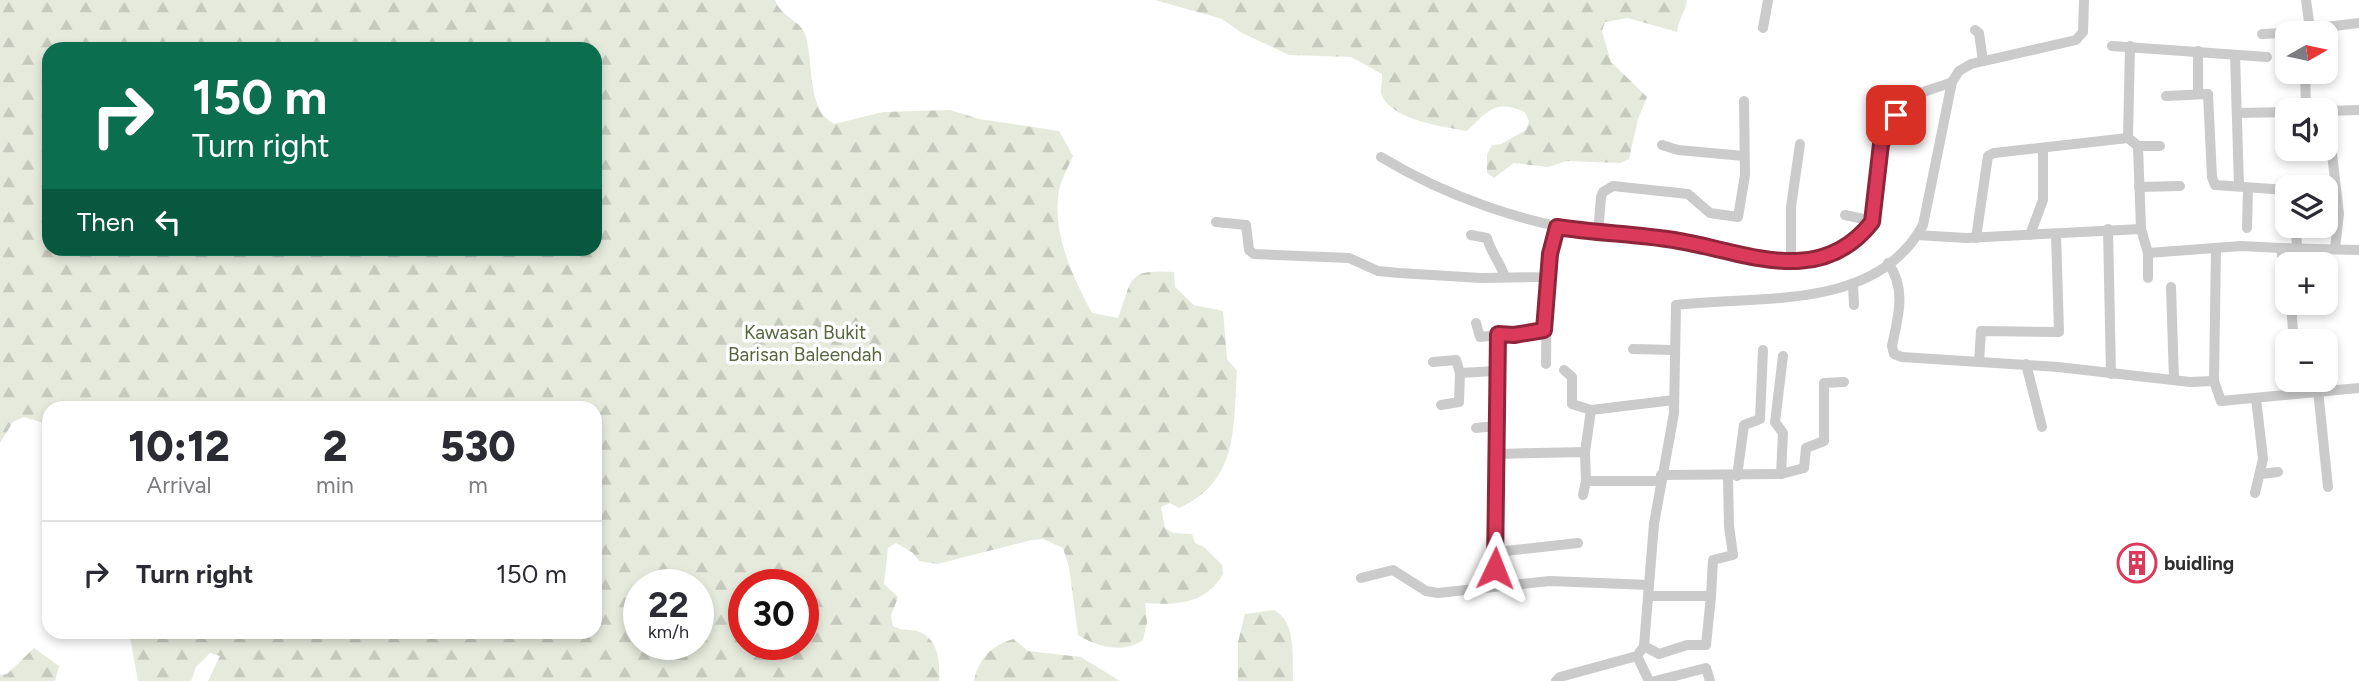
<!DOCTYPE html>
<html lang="en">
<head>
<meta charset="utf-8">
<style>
	body { margin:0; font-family:Figtree,sans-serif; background:#f2f2f3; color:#2b2b33; height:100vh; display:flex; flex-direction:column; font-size:26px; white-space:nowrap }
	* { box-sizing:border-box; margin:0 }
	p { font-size:23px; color:#7c7c81 }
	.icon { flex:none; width:38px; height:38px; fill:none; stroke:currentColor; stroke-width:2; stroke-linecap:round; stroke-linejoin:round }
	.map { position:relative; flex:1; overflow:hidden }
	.details { position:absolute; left:42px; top:401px; width:560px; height:238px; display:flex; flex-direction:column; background:#fff; border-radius:21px; box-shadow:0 4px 10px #0003 }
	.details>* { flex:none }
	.hud { position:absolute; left:42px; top:42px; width:560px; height:214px; border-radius:21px; box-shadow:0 4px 10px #0003; background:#0b6e4f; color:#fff; overflow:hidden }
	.needle { width:46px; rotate:81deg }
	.controls { position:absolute; left:2275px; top:21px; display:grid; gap:14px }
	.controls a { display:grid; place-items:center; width:63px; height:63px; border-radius:14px; background:#fff; box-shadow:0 4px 10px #0003; font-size:35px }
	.speed { position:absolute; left:623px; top:569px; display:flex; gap:14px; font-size:35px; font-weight:700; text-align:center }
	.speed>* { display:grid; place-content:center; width:91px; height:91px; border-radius:50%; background:#fff; box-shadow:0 4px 10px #0003; line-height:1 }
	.speed small { font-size:18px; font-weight:400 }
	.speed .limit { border:10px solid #d22; background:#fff; color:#111 }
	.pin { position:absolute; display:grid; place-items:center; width:60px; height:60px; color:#fff; margin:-30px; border-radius:14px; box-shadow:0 4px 10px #0006 }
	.me { position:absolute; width:77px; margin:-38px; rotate:2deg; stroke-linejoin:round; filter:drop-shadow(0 0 5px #0008) }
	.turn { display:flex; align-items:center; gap:24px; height:147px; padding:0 35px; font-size:32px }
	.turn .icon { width:91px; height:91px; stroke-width:2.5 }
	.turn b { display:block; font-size:49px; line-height:60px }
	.then { display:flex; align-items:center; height:66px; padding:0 35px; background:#0003; gap:14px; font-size:26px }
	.eta { display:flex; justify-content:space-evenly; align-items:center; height:119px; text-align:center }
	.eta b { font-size:42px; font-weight:800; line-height:49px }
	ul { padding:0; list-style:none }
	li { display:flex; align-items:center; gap:21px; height:105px; padding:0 35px; border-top:2px solid #e1e1e2 }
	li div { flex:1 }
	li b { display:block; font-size:26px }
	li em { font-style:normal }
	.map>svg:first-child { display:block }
</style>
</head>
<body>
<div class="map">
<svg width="2359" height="681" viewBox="0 0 2359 681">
	<defs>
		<pattern id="forest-firs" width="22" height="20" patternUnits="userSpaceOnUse" patternTransform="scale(1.75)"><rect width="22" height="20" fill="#e6eadc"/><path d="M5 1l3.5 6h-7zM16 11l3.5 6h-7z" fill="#c6c9bd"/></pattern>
	</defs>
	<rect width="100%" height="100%" fill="#fff"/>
	<g fill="url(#forest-firs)" fill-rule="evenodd">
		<path d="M0,0H775C781,18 801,19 806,37C814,64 806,109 834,124L883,112L950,110L979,119L1059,131L1073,156C1067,169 1059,183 1058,198C1054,238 1074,279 1092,313L1118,318C1133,278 1126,269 1174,272L1175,287L1194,305L1223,311L1227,359L1237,371C1233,428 1239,481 1179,508L1170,503L1161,507L1165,528L1173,533L1192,534L1195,543L1204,547L1222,565L1223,574C1205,605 1176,605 1145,603L1147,622L1143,640C1123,654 1097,647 1078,635L1069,567L1063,548L1043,539L1032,540L937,564L919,561L913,553L896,543L888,548L884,584L898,597L891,616L893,626C903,632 910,628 920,632C939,640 940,663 939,681H208L220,656L210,653L196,667L191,681H138L129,632H595V408H49V420L43,423L24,417L13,422L0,443ZM49,49H595V248H49ZM639,584H698V644H639ZM744,584H803V644H744Z"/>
		<path d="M1155,0H1687C1686,11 1678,20 1677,32L1628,18L1605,22L1602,31L1611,62L1647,97L1638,119L1629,159L1620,163L1567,161L1548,167L1514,163L1494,178L1487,173V154L1492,145L1501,144L1526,130L1529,121L1525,112C1495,99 1489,110 1467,131C1444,127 1393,120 1382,96C1379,90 1383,82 1382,74L1351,57L1289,55L1242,33L1222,19Z"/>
		<path d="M1274,610C1297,622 1292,658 1293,681H1238V642L1245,614Z"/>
		<path d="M1014,639L1028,651L1081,657L1120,681H974C978,660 992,644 1014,639Z"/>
		<path d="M34,648L59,666L55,681H0V675L7,674Z"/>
	</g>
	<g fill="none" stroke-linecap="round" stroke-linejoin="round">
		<g stroke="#cbcbcb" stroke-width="10">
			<path d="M2306,0L2310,29"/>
			<path d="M1763,28L1768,0"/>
			<path d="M1975,30L1979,33L1983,61"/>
			<path d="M2304,33L2310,29L2359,23"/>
			<path d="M2262,34L2304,32"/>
			<path d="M2112,46L2267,57"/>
			<path d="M2235,55L2239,186"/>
			<path d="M2305,72L2306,110"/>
			<path d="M2198,93V51"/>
			<path d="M2166,96L2208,94L2212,177L2215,185L2287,190"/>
			<path d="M2326,111L2359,110"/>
			<path d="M2327,111L2339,214L2335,248"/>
			<path d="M2237,113L2287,112"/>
			<path d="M2128,138L2130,46"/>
			<path d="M1662,145L1678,150L1744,156"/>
			<path d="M2138,146L2141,229L2148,253V278"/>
			<path d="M1381,157C1447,197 1524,223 1599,234C1627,238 1656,237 1684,242C1719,248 1758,264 1793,263C1820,262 1850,248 1868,227C1892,200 1865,139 1903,103C1914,93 1938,88 1952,82"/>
			<path d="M2139,187L2180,186"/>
			<path d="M1845,215L1873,221"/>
			<path d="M1216,222L1246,225L1249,250L1254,254L1349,258L1378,271L1399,273L1481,278L1547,277L1557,227"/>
			<path d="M2296,226L2297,247"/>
			<path d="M2247,228L2248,188"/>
			<path d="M2108,229L2111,374"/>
			<path d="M1598,234L1601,197L1603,192L1613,186L1688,194L1710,213L1738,217L1745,175L1744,101"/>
			<path d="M1471,235L1487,238C1491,253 1500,262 1505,277"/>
			<path d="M1917,235L1966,238L2141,229"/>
			<path d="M2030,235L2043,200V148"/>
			<path d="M1976,238L1988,156L1994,153L2128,138L2138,146H2160"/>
			<path d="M2148,253L2241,246L2281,248"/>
			<path d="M1791,263V207L1800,144"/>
			<path d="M1888,263C1907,289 1898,317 1892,346L1894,354L1902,357L2058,367L2190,382L2214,381L2221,401L2359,388"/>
			<path d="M1853,284L1854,305"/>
			<path d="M2287,285L2281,248L2359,250"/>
			<path d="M2171,287L2174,380"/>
			<path d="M2291,303L2293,331"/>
			<path d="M1476,323L1480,337L1544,330"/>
			<path d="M1633,349L1674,350"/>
			<path d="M1433,362L1456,360L1460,373"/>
			<path d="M1979,362L1981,331L2059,332L2056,234"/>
			<path d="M1546,364L1547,277"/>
			<path d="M2026,364L2042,427"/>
			<path d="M1564,370L1572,377V404L1591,410"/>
			<path d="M1496,371L1498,334"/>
			<path d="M2214,381L2216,248"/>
			<path d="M2318,390L2328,487"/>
			<path d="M1441,405L1459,402L1460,373L1496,371L1497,516L1494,585"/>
			<path d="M1476,428L1495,426"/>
			<path d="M1585,452L1591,410L1674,400"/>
			<path d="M1496,454L1585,452L1586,481L1583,495"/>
			<path d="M1781,474L1783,433L1775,422L1783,356"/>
			<path d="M2261,474L2278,472"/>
			<path d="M1661,475L1781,474L1804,468L1806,448L1824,441V383L1844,382"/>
			<path d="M1737,476L1744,425L1760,419L1763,350"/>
			<path d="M1586,481H1660"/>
			<path d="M2255,493L2263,459L2256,398"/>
			<path d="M1496,552L1578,543"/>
			<path d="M1361,578L1393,570L1426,591L1438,593L1550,581L1649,585"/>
			<path d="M1711,596L1713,560L1733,555L1729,526L1728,477"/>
			<path d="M1644,646L1659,654L1687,645H1706L1711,596H1649"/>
			<path d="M1637,656L1649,681"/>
			<path d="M1556,681L1560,677L1637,656L1644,646L1654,524L1674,413L1676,305C1758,295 1876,312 1923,225L1952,82L1959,71L1971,64L2076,40L2083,32L2084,0"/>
			<path d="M1655,681L1706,668L1710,681"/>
		</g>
	</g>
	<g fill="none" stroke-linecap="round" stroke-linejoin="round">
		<defs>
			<path id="route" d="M1495,568L1498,334L1514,335L1544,330L1550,254L1557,227C1595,233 1635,234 1674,240C1743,251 1819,290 1872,222L1881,144L1896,115"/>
		</defs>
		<use href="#route" stroke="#8e263b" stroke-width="18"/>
		<use href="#route" stroke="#db3a5b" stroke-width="12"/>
	</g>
	<defs>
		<symbol id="building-ring" viewBox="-11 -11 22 22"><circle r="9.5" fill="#fff" stroke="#db3a5b" stroke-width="1.5"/><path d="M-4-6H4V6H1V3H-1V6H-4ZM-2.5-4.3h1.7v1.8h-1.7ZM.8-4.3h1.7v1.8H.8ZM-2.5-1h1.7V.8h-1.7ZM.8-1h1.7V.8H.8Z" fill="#db3a5b"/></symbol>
	</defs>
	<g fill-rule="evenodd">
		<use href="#building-ring" x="2115" y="541" width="44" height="44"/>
	</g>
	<g text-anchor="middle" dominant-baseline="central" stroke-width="7" stroke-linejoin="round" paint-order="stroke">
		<g font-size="19" fill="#56673e" stroke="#fff">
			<text x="805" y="332">Kawasan Bukit<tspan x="805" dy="22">Barisan Baleendah</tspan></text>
		</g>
		<g font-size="19" font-weight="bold" fill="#2e2e2e" stroke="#fff" text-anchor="start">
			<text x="2164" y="563">buidling</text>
		</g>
	</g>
</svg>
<div class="controls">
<a><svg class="needle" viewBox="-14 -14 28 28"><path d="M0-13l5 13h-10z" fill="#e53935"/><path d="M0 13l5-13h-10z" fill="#7c7c81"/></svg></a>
<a><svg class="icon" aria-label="sound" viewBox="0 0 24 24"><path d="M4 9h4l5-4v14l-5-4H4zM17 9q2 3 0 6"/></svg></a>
<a><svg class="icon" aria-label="layers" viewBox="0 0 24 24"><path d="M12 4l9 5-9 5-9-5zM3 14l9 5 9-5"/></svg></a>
<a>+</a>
<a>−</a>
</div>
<div class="speed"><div>22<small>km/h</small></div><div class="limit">30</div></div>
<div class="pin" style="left:1896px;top:115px;background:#d93025"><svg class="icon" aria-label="arrive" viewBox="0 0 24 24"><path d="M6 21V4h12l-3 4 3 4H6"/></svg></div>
<svg class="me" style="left:1495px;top:568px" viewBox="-20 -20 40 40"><path d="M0-17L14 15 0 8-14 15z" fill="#db3a5b" stroke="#fff" stroke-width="4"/></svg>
<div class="hud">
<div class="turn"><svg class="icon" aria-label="right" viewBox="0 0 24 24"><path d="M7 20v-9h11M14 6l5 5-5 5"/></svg><div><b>150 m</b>Turn right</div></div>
<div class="then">Then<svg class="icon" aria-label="left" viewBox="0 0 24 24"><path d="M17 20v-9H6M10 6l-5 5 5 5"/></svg></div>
</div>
<section class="details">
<div class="eta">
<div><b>10:12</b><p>Arrival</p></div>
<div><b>2</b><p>min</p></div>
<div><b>530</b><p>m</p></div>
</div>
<ul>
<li><svg class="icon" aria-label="right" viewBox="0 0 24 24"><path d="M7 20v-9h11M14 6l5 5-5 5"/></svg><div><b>Turn right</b></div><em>150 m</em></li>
</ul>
</section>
</div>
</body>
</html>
